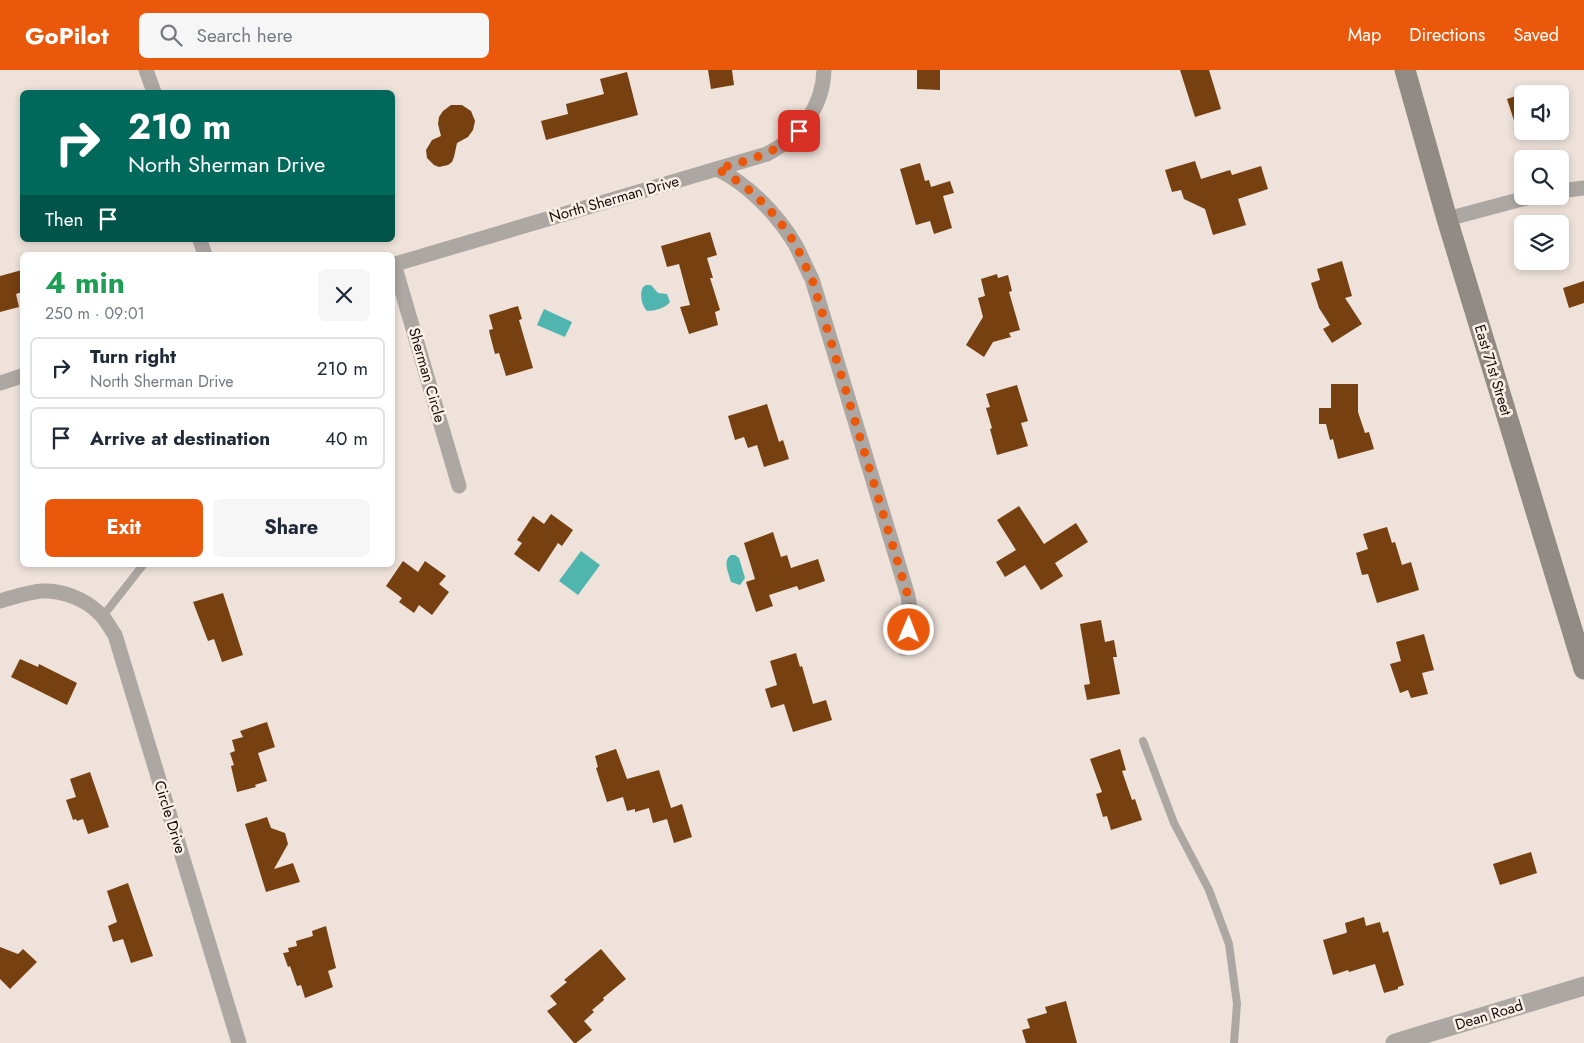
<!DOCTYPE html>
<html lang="en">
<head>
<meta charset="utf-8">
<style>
	body { margin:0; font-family:Jost,sans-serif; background:#f6f6f7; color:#1f2937; height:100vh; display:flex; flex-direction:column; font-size:19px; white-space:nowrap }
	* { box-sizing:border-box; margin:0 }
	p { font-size:16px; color:#747a83 }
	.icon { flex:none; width:28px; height:28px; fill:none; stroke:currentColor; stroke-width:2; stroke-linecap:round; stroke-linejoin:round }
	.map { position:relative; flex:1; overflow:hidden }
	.panel { position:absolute; left:20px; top:182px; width:375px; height:315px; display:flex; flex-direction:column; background:#fff; border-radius:8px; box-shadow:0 2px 8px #0003 }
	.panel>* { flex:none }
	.banner { position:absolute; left:20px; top:20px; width:375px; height:152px; border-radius:8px; box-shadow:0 2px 8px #0003; background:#00695c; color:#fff; overflow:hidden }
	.fabs { position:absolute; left:1514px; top:15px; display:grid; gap:10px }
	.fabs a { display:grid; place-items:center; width:55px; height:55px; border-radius:8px; background:#fff; box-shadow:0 2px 8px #0003; font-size:25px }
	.pin { position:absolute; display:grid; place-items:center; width:42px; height:42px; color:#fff; margin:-21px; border-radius:10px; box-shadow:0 2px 8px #0006 }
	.me { position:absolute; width:55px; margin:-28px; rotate:1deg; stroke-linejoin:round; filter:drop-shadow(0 0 4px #0008) }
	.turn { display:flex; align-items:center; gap:18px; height:105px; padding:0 25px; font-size:22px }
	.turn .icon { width:65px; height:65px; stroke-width:2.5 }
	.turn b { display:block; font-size:35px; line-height:42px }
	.then { display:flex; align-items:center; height:48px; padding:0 25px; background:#0003; gap:10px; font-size:19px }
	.round { display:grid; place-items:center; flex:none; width:52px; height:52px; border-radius:8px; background:#f6f6f7 }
	.overview { display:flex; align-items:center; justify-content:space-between; height:85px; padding:0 25px }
	h1 { font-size:30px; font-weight:700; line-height:38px; color:#1e9e55 }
	.primary-button { display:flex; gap:10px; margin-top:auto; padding:10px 25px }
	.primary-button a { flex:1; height:58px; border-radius:8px; background:#ea580c; color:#fff; font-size:20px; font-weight:700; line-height:58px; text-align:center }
	.primary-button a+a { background:#f6f6f7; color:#1f2937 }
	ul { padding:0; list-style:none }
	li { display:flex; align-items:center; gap:15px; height:62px; margin:0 10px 8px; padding:0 15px; border:2px solid #e0e1e3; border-radius:8px }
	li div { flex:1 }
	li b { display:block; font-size:19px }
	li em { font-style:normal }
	header { display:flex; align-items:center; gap:30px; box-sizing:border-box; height:70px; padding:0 25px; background:#ea580c; color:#fff }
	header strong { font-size:24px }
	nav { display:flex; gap:28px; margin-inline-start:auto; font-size:18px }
	.search { width:350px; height:45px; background:#f6f6f7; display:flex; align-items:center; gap:12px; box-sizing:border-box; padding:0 18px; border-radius:8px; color:#747a83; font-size:19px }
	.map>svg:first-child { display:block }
</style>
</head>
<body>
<header>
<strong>GoPilot</strong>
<div class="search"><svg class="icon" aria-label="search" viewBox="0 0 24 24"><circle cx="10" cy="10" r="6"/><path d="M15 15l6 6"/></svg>Search here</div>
<nav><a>Map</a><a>Directions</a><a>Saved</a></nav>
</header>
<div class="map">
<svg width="1584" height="973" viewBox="0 0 1584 973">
	<rect width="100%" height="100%" fill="#eee2da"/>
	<g fill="#4fb5ae">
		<path d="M646,215H651L658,223L667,224L670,232C666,238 654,241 647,241C642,236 639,224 643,217Z"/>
		<path d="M544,239L572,252L565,267L537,255Z"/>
		<path d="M581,481L600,495L578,525L559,511Z"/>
		<path d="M731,485H735L739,488L745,508L740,515L731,512C729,503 722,491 731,485Z"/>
	</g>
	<g fill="#764011">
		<path d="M708,0H732L734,15L711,19Z"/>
		<path d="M917,0H940V20L917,19Z"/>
		<path d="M1180,0H1209L1221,39L1195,47Z"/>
		<path d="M627,2L638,45L546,70L541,51L568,44L566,34L604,24L600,9Z"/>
		<path d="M1522,24V68L1520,69L1507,29Z"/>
		<path d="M451,35H462L471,41L475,51L473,60L468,67L457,73L454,87L452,92L448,95L439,97L434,95L427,88L426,80L432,70L441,66L438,54L439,47L443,41Z"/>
		<path d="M1195,91L1201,109L1230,100L1232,105L1261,96L1268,119L1238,129L1246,155L1213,165L1205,139L1184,129L1181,120L1172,122L1165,100Z"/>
		<path d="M920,93L925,111L929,110L931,117L950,111L954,123L943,126L952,158L934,164L930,151L916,155L900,99Z"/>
		<path d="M710,162L717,185L707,188L713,208H710L720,240L715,242L718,255L689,264L680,237L690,235L679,194L667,197L661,176Z"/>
		<path d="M1342,191L1352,226L1345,228L1362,254L1332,273L1323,259L1330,255L1319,238L1311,213L1320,210L1317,199Z"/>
		<path d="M22,200V222L16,224L19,237L0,242V206Z"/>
		<path d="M997,204L998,208L1008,205L1012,221L1009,222L1020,260L1009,263L1011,267L993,272L984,287L966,275L983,247L978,228L985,226L981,209Z"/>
		<path d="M1584,211V233L1569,238L1563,218Z"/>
		<path d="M518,236L522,249L519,250L533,298L506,306L499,283L495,284L490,265L489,260L493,259L489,245Z"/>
		<path d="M1331,314H1358V342L1365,363L1369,362L1374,379L1338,389L1333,369L1330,370L1326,354H1319V338H1331Z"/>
		<path d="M1017,315L1028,351L1021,353L1028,376L997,385L990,359L992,358L986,338L990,337L986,324Z"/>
		<path d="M767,334L779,372L783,370L789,389L764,397L757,375L748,378L744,367L735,370L728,346Z"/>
		<path d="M1019,436L1044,474L1076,453L1088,472L1055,493L1063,506L1041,520L1025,495L1005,507L996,492L1016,480L997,450Z"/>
		<path d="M551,444L573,460L562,476L558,473L539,502L514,484L522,473L517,470L533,446L544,454Z"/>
		<path d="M1387,457L1392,473L1395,472L1402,495L1411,492L1419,520L1377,533L1368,504L1362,505L1356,483L1368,479L1363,464Z"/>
		<path d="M773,462L781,487L787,485L791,498L818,489L825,511L799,520L797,516L769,525L773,536L756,542L746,512L755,509L744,473Z"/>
		<path d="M403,491L418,502L425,491L446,506L439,514L449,522L432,545L419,535L414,543L399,532L402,528L386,516Z"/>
		<path d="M223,523L243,585L222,592L214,569L208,571L193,532Z"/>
		<path d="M1101,550L1105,572L1114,570L1117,587H1113L1120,624L1087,630L1084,615L1090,614L1080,554Z"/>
		<path d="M1424,564L1434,600L1422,603L1428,624L1411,628L1408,620L1400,623L1390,594L1401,591L1396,572Z"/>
		<path d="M796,583L800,597L802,596L813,634L826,630L832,650L793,662L784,634L771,638L765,619L777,615L770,591Z"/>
		<path d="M20,589L38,597L39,594L77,613L67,635L11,607Z"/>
		<path d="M267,652L275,677L258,683L267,711L255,715L256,717L237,722L231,696L234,695L230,683L235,681L232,670L243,667L240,661Z"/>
		<path d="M616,679L627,709L659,700L671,738L682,734L692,767L674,773L667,749L653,753L649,738L635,742V739L627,741L623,727L607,732L596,698L598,697L595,686Z"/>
		<path d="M1120,679L1126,700L1122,701L1132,730L1135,729L1142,750L1111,760L1107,746L1103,747L1096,724L1102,722L1090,689Z"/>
		<path d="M90,702L109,757L88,764L83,749L77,751L76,749L73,750L66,730L76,727L70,709Z"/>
		<path d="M267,747L271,758L285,763L288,774L274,799L293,793L300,812L266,822L245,754Z"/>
		<path d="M1531,782L1537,803L1500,815L1493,794Z"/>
		<path d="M128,813L153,886L131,893L123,869L113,872L108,856L117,852L107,821Z"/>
		<path d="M1364,847L1366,856L1380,852L1383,863L1388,861L1404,915L1398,917V919L1384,923L1375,894L1349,902L1348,900L1333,905L1323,870L1346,863L1347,862L1345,853Z"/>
		<path d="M326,856L336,898L328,901L333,917L305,928L301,915L297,916L290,896L288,897L283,883L289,882L288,878L297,876L296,871L313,866L312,861Z"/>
		<path d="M0,877L18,884L23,879L37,892L10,919L0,909Z"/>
		<path d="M601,879L626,909L603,928L604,930L592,940L594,942L584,951L592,960L576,973H574L547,941L557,934L550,926L567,912L564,910Z"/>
		<path d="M1066,931L1077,973H1026L1022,960L1030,958L1027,949L1047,943L1045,937Z"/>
	</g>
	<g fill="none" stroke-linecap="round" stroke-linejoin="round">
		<g stroke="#ada7a4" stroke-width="8">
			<path d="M103,546L143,495"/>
			<path d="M1143,671L1174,753L1209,820L1229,874L1237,934L1234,973"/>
		</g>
		<g stroke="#ada7a4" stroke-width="15">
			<path d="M146,0L154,22"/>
			<path d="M717,99C748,114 777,144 795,174C801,185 806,198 812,209L908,526C912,546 907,559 904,578"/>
			<path d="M1560,121L1584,118"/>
			<path d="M1447,149L1534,126"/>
			<path d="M200,170L205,185"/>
			<path d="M394,194L459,416"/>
			<path d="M392,195L767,84C800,67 823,37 824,0"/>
			<path d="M0,313L22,306"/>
			<path d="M0,531C14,527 28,522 42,521C62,520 85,529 99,543C106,549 110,558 115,565L239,973"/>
		</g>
		<path stroke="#ada7a4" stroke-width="19" d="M1395,973L1584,916"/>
		<path stroke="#918a85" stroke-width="21" d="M1405,0L1447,149L1584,599"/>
	</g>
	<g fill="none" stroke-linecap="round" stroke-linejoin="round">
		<path stroke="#ea580c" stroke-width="9" stroke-dasharray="0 16.2" d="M799,61C774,85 749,90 717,99C748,114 777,144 795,174C801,185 806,198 812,209L908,526L910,537L909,560"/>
	</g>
	<g text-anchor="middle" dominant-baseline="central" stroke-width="5" stroke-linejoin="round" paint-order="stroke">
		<g font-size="15" fill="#110d0a" stroke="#fcefe7">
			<text transform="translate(614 129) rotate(-16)">North Sherman Drive</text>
			<text transform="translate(1493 300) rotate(73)">East 71st Street</text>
			<text transform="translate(427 305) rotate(74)">Sherman Circle</text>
			<text transform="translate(170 747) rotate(73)">Circle Drive</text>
			<text transform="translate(1489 945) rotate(-17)">Dean Road</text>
		</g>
	</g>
</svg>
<div class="fabs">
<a><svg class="icon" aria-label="sound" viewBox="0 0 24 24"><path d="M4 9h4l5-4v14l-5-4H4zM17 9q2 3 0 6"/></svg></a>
<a><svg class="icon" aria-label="search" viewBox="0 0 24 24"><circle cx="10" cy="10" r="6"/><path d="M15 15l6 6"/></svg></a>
<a><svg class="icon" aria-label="layers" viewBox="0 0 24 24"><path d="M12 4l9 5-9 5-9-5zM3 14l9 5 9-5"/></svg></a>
</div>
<div class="pin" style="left:799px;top:61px;background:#d93025"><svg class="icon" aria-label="arrive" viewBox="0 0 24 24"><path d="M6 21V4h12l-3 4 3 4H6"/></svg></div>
<svg class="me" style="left:909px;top:560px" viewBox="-20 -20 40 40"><circle r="17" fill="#ea580c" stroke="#fff" stroke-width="3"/><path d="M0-11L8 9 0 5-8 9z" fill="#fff"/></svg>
<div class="banner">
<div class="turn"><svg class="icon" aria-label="right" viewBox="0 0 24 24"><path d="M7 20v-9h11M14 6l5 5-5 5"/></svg><div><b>210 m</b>North Sherman Drive</div></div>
<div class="then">Then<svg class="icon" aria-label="arrive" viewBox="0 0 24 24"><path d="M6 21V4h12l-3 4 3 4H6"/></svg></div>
</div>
<section class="panel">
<div class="overview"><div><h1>4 min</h1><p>250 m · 09:01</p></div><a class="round"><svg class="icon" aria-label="close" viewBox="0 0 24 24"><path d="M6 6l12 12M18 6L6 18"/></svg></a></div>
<ul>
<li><svg class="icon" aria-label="right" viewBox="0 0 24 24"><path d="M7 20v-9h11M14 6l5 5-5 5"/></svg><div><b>Turn right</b><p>North Sherman Drive</p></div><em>210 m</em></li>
<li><svg class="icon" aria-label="arrive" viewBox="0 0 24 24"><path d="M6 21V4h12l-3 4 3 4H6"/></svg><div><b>Arrive at destination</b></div><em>40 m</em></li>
</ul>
<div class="primary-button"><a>Exit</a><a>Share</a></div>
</section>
</div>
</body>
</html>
